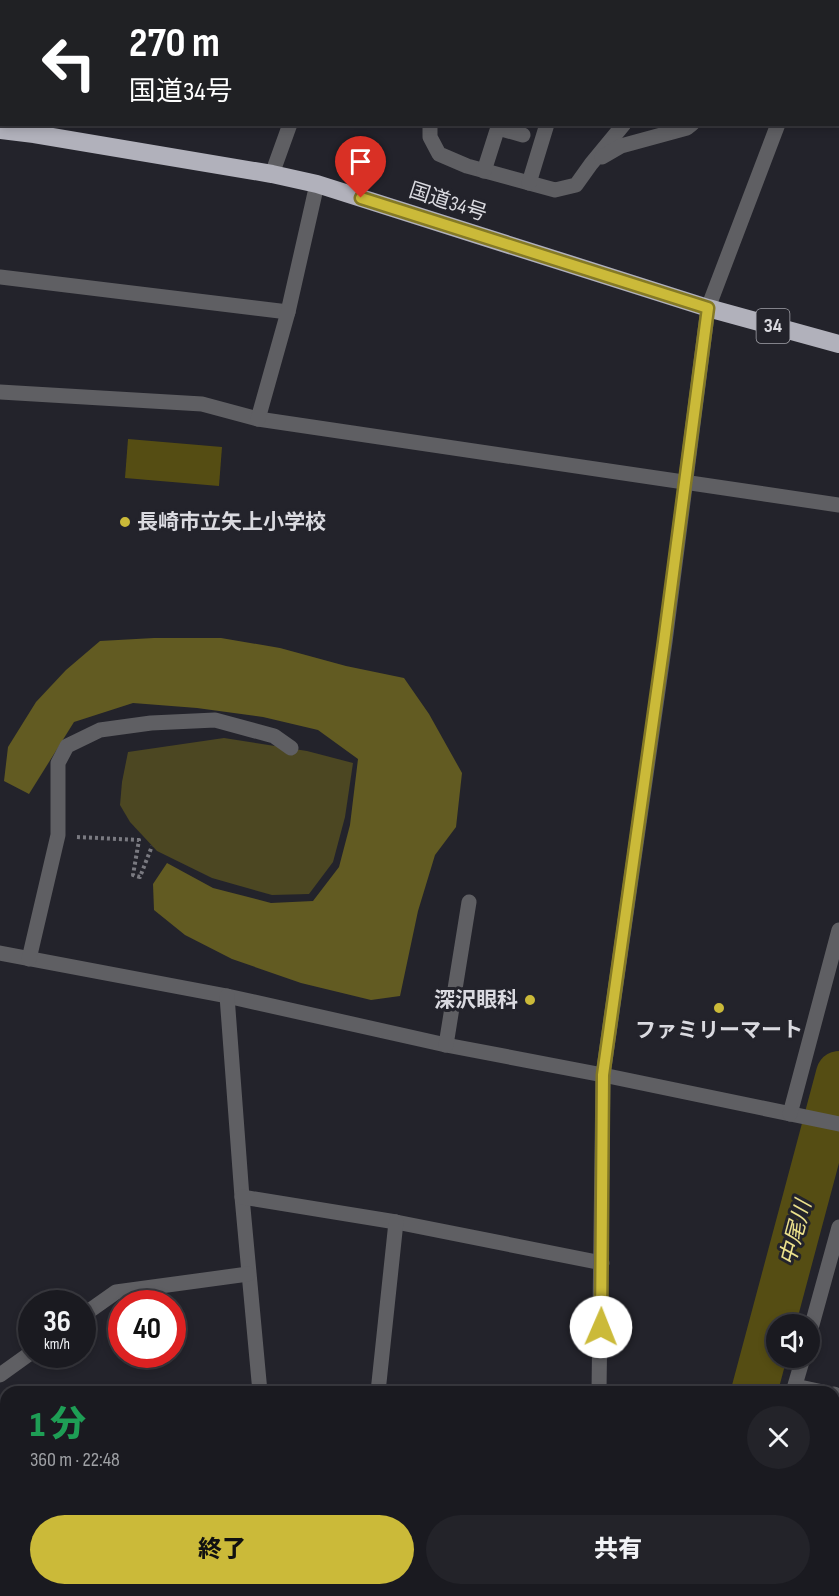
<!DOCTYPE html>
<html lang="ja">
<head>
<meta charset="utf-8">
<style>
	body { margin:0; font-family:"Sofia Sans Condensed","Noto Sans JP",sans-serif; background:#232329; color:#f1f3f6; height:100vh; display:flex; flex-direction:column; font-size:22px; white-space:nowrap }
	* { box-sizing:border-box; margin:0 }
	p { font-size:20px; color:#9fa1a5 }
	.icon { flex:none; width:33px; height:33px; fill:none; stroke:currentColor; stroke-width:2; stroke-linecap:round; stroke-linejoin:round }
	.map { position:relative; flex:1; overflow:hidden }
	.details { position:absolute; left:0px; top:1386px; width:840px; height:210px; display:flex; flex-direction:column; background:#1a1a20; border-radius:18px 18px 0 0; box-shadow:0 3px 9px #0003,0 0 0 2px #38383e }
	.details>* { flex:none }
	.banner { position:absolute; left:0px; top:0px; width:840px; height:126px; box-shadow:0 3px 9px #0003,0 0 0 2px #38383e; background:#202124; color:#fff; overflow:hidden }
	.tools { position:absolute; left:766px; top:1314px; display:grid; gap:12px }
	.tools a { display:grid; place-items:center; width:54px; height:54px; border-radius:50%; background:#1a1a20; box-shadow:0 3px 9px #0003,0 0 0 2px #38383e; font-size:30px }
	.speed { position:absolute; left:18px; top:1290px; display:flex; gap:12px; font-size:30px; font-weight:700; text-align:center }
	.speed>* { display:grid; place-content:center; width:78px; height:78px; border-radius:50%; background:#1a1a20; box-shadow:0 3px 9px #0003,0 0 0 2px #38383e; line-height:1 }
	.speed small { font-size:15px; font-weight:400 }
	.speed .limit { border:9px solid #d22; background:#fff; color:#111 }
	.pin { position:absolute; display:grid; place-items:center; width:51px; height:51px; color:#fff; margin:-62px -26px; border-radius:50% 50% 50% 0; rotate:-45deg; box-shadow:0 0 6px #0007 }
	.pin .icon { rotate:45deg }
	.me { position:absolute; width:66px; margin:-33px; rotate:1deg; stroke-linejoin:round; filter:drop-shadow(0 0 4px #0008) }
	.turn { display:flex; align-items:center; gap:21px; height:126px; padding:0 30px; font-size:27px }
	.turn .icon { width:78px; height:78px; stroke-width:2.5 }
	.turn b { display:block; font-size:42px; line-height:51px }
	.round { display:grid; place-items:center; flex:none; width:63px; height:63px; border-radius:32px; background:#232329 }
	.overview { display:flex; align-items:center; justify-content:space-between; height:102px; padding:0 30px }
	h1 { font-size:36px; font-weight:800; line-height:45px; color:#1e9e55 }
	.primary-button { display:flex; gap:12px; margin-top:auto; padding:12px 30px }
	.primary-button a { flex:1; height:69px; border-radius:36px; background:#cbba39; color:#111; font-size:24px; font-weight:800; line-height:69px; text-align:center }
	.primary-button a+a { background:#232329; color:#f1f3f6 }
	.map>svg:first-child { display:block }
</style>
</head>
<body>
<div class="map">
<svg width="839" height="1596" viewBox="0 0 839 1596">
	<rect width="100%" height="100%" fill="#23232b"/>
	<path fill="#4c4722" d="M224,738L307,751L353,763L345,817L333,862L309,894L272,895L212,878L157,851L130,822L120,805L122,782L128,752Z"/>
	<path fill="#625b22" d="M154,638H221L280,648L346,666L404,678L429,714L462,773L456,827L435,855L418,911L400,996L371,1000L301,983L232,959L185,935L154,910L153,884L167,863L213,888L271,903L313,901L339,867L350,825L358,759L318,730L263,717L197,708L133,703L74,722L29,794L4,781L8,747L36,702L66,670L100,641Z"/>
	<path fill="#554d13" d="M128,439L222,447L219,486L125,478Z"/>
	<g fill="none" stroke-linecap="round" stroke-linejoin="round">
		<g stroke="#554d13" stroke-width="46">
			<path d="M754,1392L839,1074"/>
			<path d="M698,1596L700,1590"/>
		</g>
		<path stroke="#7a7a81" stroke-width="4" stroke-dasharray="3 3" stroke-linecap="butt" d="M77,837L139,840L133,875L140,877L152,846"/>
		<g stroke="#5f5f63" stroke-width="15">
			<path d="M517,0V2"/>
			<path d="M544,0L547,2"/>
			<path d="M631,0L635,2"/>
			<path d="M700,0L703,2"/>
			<path d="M331,2V0"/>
			<path d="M472,2V0"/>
			<path d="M565,2V0"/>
			<path d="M606,2V0"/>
			<path d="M688,2V0"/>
			<path d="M725,2L726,0"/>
			<path d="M775,2V0"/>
			<path d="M824,2V0"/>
			<path d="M430,124V137L439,154L467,166L555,190L576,185L591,164L624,124"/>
			<path d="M498,128L523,135"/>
			<path d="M602,157L621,146L687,128L692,124"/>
			<path d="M484,171L499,124"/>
			<path d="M272,174L290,124"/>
			<path d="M529,183L547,124"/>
			<path d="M0,277L288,312"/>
			<path d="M0,392L202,404L258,419L839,505"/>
			<path d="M258,419L288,312L317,184"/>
			<path d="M0,953L227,996L446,1045L603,1075L839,1124"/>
			<path d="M29,959L58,835V763L67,746L100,730L151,723L215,720L274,736L291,748"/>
			<path d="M227,996L242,1197L260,1392"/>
			<path d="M446,1045L469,902"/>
			<path d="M790,1114L839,930"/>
			<path d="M242,1197L396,1222L602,1263"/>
			<path d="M82,1316L116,1292L248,1274"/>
			<path d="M810,1332L839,1227"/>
			<path d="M0,1375L32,1352"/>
			<path d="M795,1386L823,1392"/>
			<path d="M378,1392L396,1222"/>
			<path d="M599,1392L603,1075L665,642L708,308L778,124"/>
			<path d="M793,1392L803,1358"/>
			<path d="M834,1394L839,1396"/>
			<path d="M0,1451L1,1467L6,1470"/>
			<path d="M0,1544L6,1535"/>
			<path d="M245,1590L251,1596"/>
			<path d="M594,1592H651L667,1596"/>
			<path d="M217,1596V1590"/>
			<path d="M357,1596V1590"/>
			<path d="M740,1596L741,1590"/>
		</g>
		<path stroke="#b1b1bb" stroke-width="18" d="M0,130L34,134L272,174L317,184L708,308L839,344"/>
	</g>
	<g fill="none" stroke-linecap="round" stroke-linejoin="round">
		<defs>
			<path id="route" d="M361,198L708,308L664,642L603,1075L601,1327"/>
		</defs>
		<use href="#route" stroke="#847925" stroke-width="15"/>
		<use href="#route" stroke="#cbba39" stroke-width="10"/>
	</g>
	<g fill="#cbba39" stroke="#23232b" stroke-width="2">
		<circle cx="125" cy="522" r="6"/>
		<circle cx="530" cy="1000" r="6"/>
		<circle cx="719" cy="1008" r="6"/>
	</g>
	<g text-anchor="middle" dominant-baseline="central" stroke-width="6" stroke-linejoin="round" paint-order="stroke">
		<rect fill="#23232b" stroke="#a3a3aa" stroke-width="1.5" x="756.5" y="309" width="33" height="34" rx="4.5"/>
		<g font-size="20" font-weight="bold" fill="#dadae0">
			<text x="773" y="326">34</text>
		</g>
		<g font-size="21" fill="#dadae0" stroke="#23232b">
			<text transform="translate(448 202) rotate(18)">国道34号</text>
		</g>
		<g font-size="21" font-weight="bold" fill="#dadae0" stroke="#23232b" text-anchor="start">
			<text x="137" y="522">長崎市立矢上小学校</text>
			<text x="518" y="1000" text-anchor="end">深沢眼科</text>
			<text x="719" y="1030" text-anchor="middle">ファミリーマート</text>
		</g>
		<g font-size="22" font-style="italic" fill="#ece18c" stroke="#23232b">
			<text transform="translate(796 1233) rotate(-75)">中尾川</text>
		</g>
	</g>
</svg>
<div class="tools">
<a><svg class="icon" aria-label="sound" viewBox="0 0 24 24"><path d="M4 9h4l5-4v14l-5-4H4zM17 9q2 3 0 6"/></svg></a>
</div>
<div class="speed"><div>36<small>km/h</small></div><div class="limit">40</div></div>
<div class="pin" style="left:361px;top:198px;background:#d93025"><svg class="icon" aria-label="arrive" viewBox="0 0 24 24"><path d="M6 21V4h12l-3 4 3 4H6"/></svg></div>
<svg class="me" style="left:601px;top:1327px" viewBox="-20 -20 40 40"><circle r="19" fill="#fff"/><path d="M0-13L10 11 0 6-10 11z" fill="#cbba39"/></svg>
<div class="banner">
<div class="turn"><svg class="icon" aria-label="left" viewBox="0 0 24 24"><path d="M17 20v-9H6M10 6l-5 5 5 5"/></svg><div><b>270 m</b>国道34号</div></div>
</div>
<section class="details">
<div class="overview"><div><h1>1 分</h1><p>360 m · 22:48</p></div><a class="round"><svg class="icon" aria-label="close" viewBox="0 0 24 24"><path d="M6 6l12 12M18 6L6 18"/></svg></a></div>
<div class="primary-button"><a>終了</a><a>共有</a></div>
</section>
</div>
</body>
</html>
